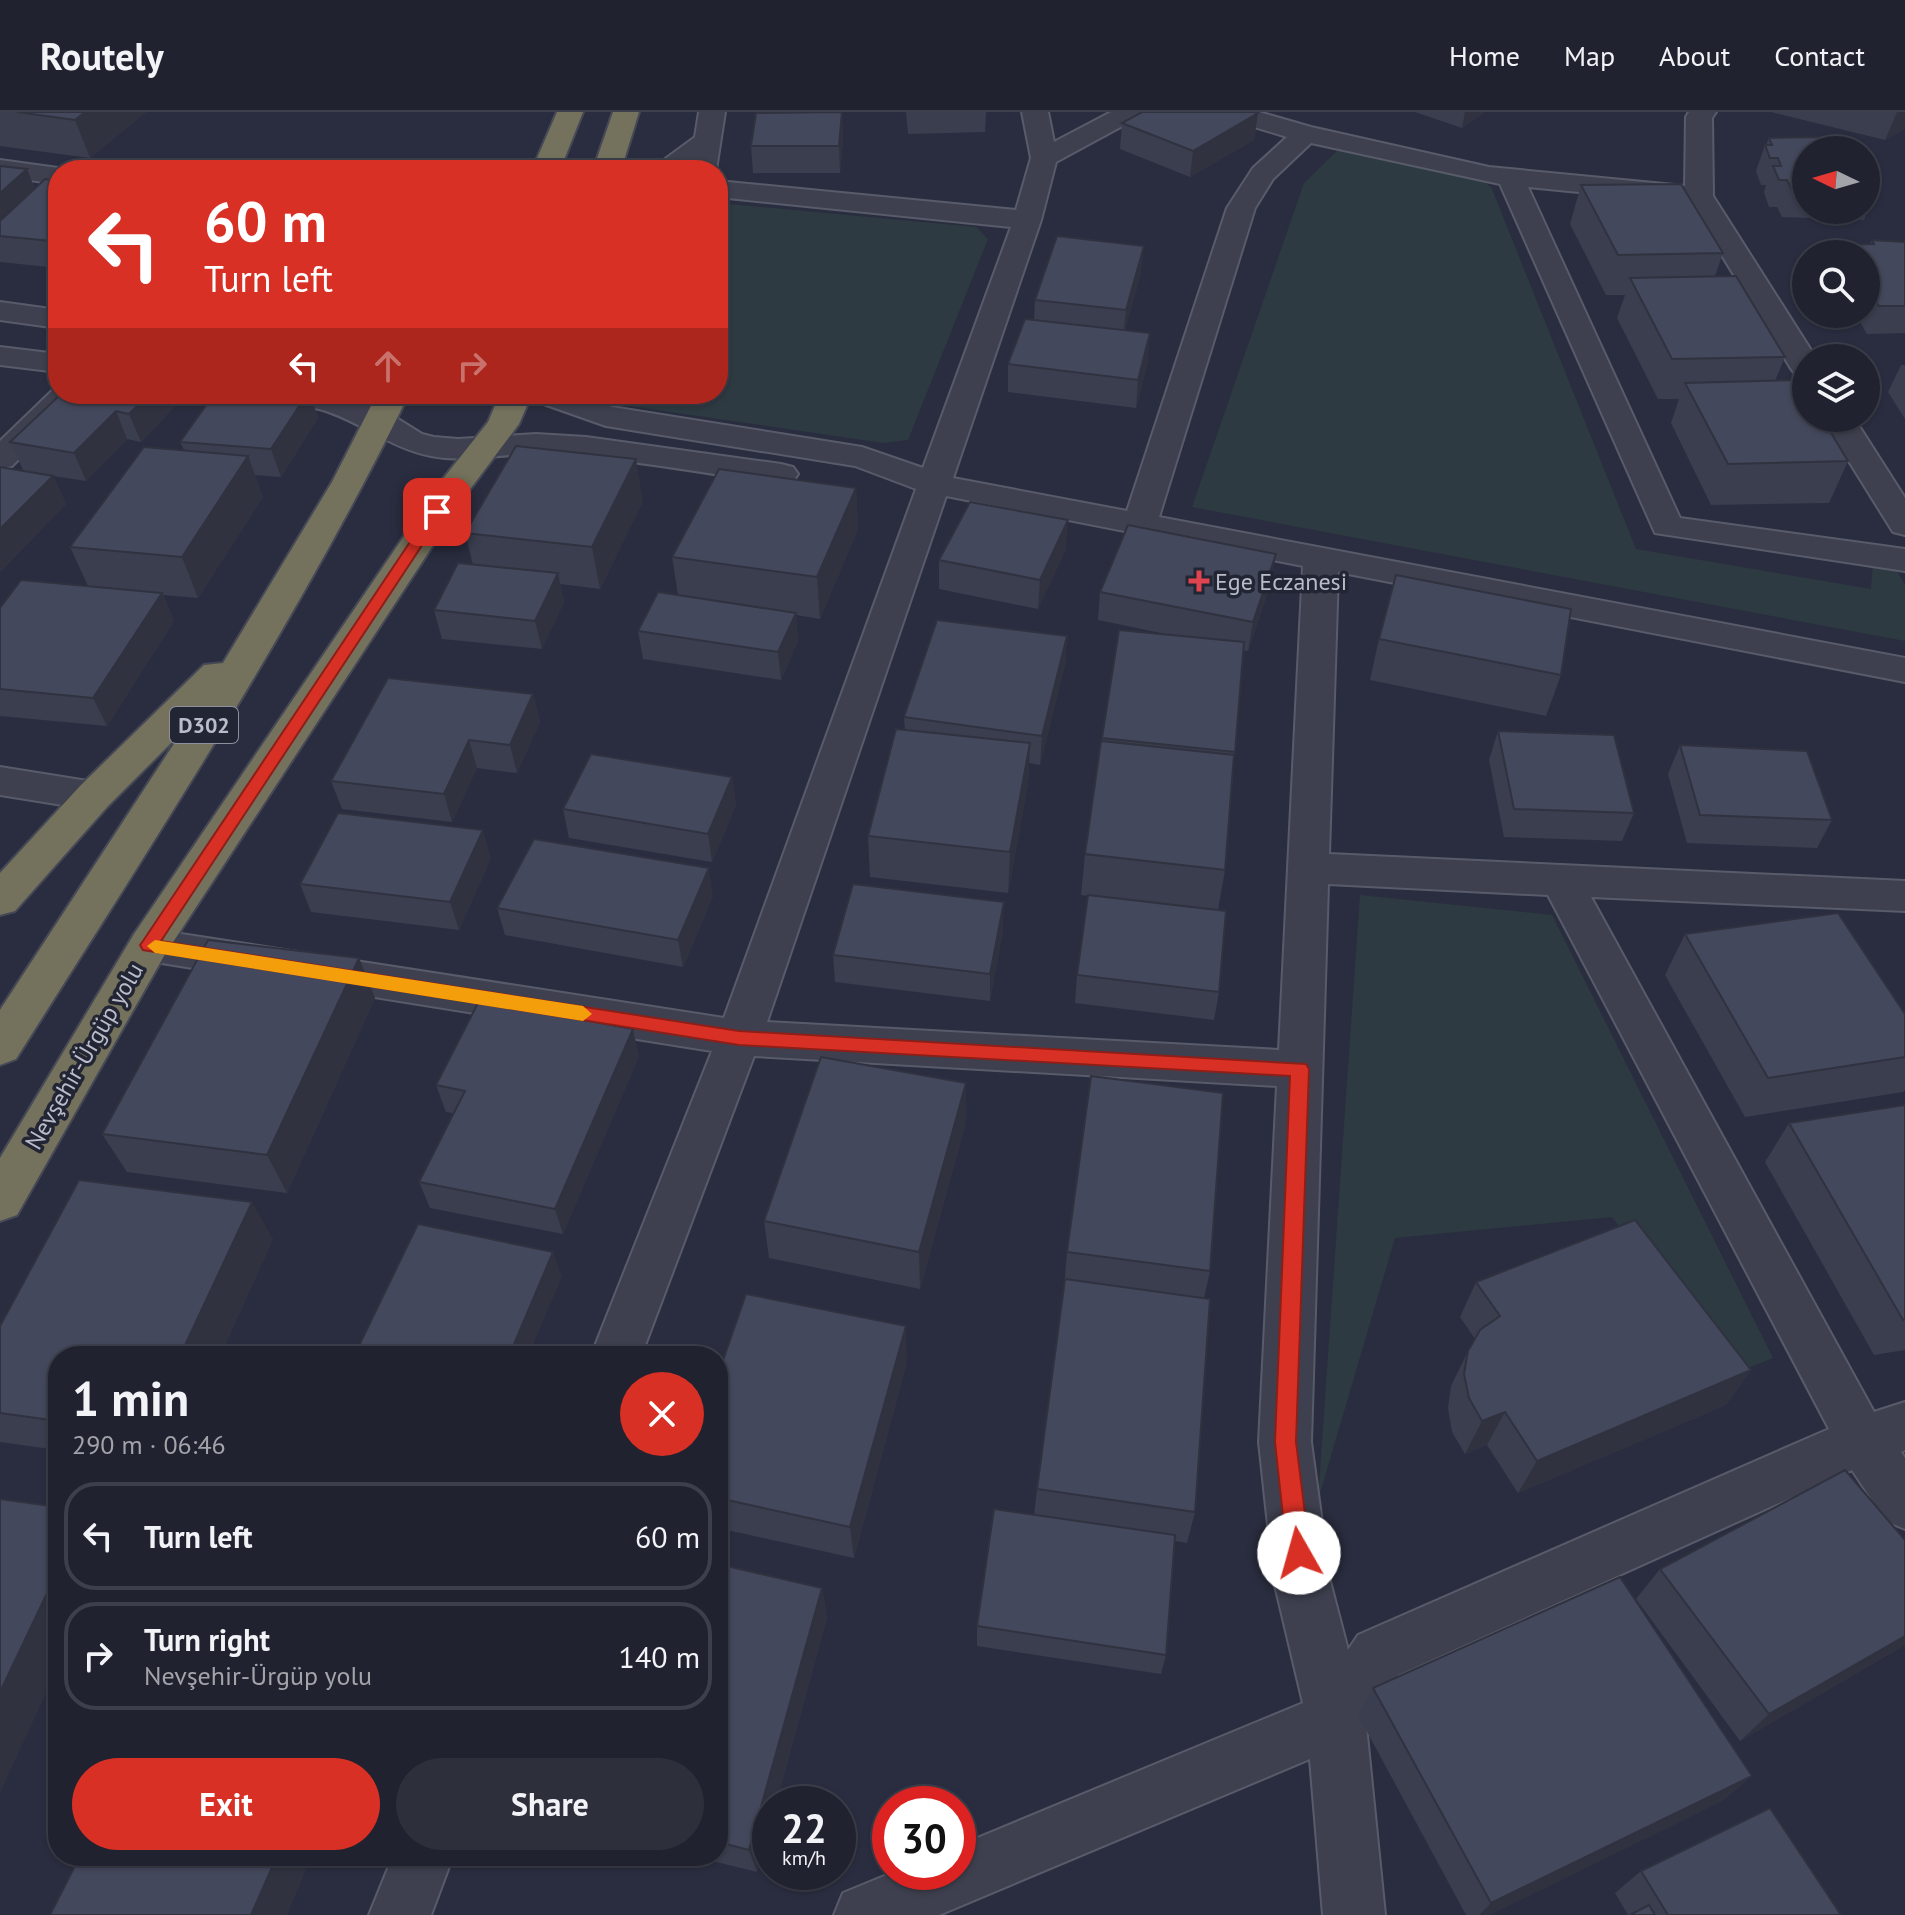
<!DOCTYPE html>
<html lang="en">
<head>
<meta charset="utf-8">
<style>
	body { margin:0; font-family:"PT Sans",sans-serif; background:#2d2f3b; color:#f1f3f6; height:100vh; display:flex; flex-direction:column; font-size:30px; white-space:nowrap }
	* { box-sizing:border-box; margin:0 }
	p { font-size:26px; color:#a2a4aa }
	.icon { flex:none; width:44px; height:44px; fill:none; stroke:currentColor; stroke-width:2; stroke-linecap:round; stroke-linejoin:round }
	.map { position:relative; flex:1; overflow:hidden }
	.details { position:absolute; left:48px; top:1234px; width:680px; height:520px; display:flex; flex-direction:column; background:#20222f; border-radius:32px; box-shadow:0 2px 6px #0004,0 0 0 2px #3d3f4b }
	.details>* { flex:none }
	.guide { position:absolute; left:48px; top:48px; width:680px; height:244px; border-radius:32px; box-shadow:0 2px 6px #0004,0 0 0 2px #3d3f4b; background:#d93025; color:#fff; overflow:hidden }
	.needle { width:52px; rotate:275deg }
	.controls { position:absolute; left:1792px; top:24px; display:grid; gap:16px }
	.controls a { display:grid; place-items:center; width:88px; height:88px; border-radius:50%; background:#20222f; box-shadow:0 2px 6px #0004,0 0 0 2px #3d3f4b; font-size:40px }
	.speed { position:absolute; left:752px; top:1674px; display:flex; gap:16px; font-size:40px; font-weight:700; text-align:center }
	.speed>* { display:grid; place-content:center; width:104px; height:104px; border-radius:50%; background:#20222f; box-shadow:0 2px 6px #0004,0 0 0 2px #3d3f4b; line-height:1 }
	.speed small { font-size:20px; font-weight:400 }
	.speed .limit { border:12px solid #d22; background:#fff; color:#111 }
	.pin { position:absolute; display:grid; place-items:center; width:68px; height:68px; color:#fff; margin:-34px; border-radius:16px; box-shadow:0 4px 12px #0006 }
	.me { position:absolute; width:88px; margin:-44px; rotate:353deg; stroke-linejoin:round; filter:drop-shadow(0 0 6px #0008) }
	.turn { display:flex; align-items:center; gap:28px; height:168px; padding:0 24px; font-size:36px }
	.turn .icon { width:104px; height:104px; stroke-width:2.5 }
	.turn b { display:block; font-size:56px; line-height:68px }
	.lanes { display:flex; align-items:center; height:76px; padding:0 24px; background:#0003; justify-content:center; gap:40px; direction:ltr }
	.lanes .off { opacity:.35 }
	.round { display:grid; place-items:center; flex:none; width:84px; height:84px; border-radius:42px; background:#2d2f3b }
	.head { display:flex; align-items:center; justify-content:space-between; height:136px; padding:0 24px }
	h1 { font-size:48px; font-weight:700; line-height:60px }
	.primary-button { display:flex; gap:16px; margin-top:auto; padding:16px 24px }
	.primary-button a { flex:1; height:92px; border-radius:48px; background:#d93025; color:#fff; font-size:32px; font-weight:700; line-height:92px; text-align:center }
	.primary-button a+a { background:#2d2f3b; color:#f1f3f6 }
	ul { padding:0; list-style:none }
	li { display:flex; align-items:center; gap:24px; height:108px; margin:0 16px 12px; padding:0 8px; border:4px solid #3d3f4b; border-radius:32px }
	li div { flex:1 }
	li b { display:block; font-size:30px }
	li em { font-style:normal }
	header { display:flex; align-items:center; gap:48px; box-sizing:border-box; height:112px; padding:0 40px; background:#20222f; border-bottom:2px solid #3d3f4b }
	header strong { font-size:38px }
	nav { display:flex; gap:44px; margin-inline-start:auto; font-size:28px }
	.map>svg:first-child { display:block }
</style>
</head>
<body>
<header>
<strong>Routely</strong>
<nav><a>Home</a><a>Map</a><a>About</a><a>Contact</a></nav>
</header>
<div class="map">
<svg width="1905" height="1803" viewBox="0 0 1905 1803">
	<rect width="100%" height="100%" fill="#2a2d3f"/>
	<g fill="#2d3a41">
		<path d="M1340,36L1477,65L1491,75L1636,437L1871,477L1873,451L1895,455L1905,473V529L1192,395L1304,71Z"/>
		<path d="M718,91L976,115L988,127L908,328L883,331L616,292L601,282H718Z"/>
		<path d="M1360,783L1552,803L1773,1246L1731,1263L1612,1105L1395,1126L1318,1388Z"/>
	</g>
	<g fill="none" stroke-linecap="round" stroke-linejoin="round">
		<defs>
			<g id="minor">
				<path d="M699,0H725L716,58H688L689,53L682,58H650L695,25Z"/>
				<path d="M1022,0H1048L1054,30L1111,0H1143L1139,5L1056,50L1041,108L953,366L1127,399L1227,96L1253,56L1287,25L1222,5L1218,0H1259L1311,15L1489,55L1685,74L1686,5L1689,0H1716L1712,6L1713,84L1816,246H1806V264L1795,262L1790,255L1690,91L1528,75L1680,406L1905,437V459L1655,421L1500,72L1311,31L1273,67L1255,96L1159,405L1905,546V570L1338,460L1329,742L1905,769V799L1591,785L1874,1300L1905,1290V1338L1901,1340L1905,1346V1417L1886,1409L1852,1358L1398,1563L1366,1613L1385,1803H1323L1310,1647L939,1803H834L843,1781L894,1760H958V1734L1303,1591L1274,1469L1259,1330L1277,974L754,944L641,1244H591L712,939L149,849L134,844L128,833L134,822L149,817L724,906L916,377L855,354L606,314L535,289L530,282H576L612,295L862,335L923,356L1011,115L718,85V69L1016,98L1031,46ZM946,384L1303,454L1279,938L767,910ZM1328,772L1548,783L1829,1317L1358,1523L1348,1538L1330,1469L1311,1330Z"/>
				<path d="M0,48L58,56L67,58H58V72L0,64Z"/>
				<path d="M0,190L58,198V216L0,208Z"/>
				<path d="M0,235L58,242V260L0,253Z"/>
				<path d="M56,275L58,282H83L12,354L0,357V329Z"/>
				<path d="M261,282H340L390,302L422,322L434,325L458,327L536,322L586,325L781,352L793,355L798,362L793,369L781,372C701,361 621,345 540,342C504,341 467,351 431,344C393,337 362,311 326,299C307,293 285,294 266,289Z"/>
				<path d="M1822,306H1854L1905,386V423L1893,420Z"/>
				<path d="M0,655L94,670L108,674L114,684L108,694L94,698L0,683Z"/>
				<path d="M393,1744H453L431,1803H369Z"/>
			</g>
			<g id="highway">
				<path d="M557,0H583L560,58H532Z"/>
				<path d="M613,0H639L621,58H593Z"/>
				<path d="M377,282H409C296,513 153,730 16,947L0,953V898L181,621L108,694L15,799L0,803V761L80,674L204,553L223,551L332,370Z"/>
				<path d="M500,282H532L519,312L468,380L164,844L17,1103L0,1109V1046L134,822L442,368L488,310Z"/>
			</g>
		</defs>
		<use href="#minor" stroke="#585b69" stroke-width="4"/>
		<use href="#highway" stroke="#454856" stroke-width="4"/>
		<use href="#minor" fill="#3e404f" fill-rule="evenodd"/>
		<use href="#highway" fill="#74715c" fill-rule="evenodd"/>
	</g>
	<g fill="#3a3e4f">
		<path d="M0,0H146L90,46L0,34Z"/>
		<path d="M842,0L843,27L840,61H753L751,34Z"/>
		<path d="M906,0H986L985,20L908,22Z"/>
		<path d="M1415,0H1485L1462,16Z"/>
		<path d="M1771,0H1905V17L1885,28Z"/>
		<path d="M1258,1L1254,28L1190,65L1120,37L1122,11Z"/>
		<path d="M1769,26L1806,38V98H1866V58L1877,72L1864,108L1782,105L1777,95H1769L1764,80L1766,73H1761L1756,59L1765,33H1766Z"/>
		<path d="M0,54L27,57L35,77L58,69V156L0,150Z"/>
		<path d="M1581,73L1723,141L1715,164L1785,245L1775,269L1848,349L1829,391L1711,393L1671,311L1679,287H1658L1617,206L1625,183H1606L1570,112Z"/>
		<path d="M1872,128L1905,130V221L1867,222L1860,210H1851L1846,202H1866V142H1833L1836,133L1870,132Z"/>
		<path d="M1141,161L1125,218L1148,249L1136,296L1008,280V252L1034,208L1035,188Z"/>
		<path d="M1901,253H1905V307L1888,280Z"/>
		<path d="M61,282H176L179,290L141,330L127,327L86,369L53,364L66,392L0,460V355L23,358L10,330Z"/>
		<path d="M214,282H310L318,306L281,365L255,363L263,385L198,486L163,483L174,509L107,614L0,604V496L88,474L70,435L184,338L180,330Z"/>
		<path d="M856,376L858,417L820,507L796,503L798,529L781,568L643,547L638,519L678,483L672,445Z"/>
		<path d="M643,389L600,477L560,472L564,490L542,537L442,527L434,498L473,453L465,421Z"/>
		<path d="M1066,437L1038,497L939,477V448Z"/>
		<path d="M1271,470L1248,539L1243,538L1225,758L1218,798L1219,880L1214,908L1075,891L1077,863L1109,786L1081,783L1085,742L1119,518L1170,523L1098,508L1100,480Z"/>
		<path d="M1067,524L1065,553L1040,653L1029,651L1028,672L1008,781L870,765L868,724L905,618L904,605Z"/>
		<path d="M1379,527L1561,563L1546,604L1370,568Z"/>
		<path d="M533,582L540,610L517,661L477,656L452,710L342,697L331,669Z"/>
		<path d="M1498,619L1634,701L1622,729L1504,725L1489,648Z"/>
		<path d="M1680,633L1832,708L1817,736L1687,731L1668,662Z"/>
		<path d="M732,665L736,693L712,750L569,726L563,697Z"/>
		<path d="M491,746L459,818L311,800L300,772Z"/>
		<path d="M713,784L683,855L505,823L497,796Z"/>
		<path d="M1003,818L990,889L835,870L833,843Z"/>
		<path d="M1685,822L1905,902V978L1903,980L1745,1005L1665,863Z"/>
		<path d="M359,846L375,886L287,1081L127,1060L102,1022Z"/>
		<path d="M639,944L563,1122L430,1096L419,1070L453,1001L446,1000L436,973Z"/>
		<path d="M1905,993V1238L1874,1243L1765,1050L1789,1011Z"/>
		<path d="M966,1010L920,1177L769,1146L764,1109Z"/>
		<path d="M273,1127L220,1244H58V1338L0,1330V1214Z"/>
		<path d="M1067,1140L1210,1159L1204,1186L1195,1400L1187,1431L1175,1429L1166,1543L1161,1562L977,1534V1514L1034,1403L1037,1377L1064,1176Z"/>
		<path d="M1476,1170L1751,1258L1726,1293L1518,1381L1487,1333L1465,1342L1452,1320L1448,1296L1451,1274L1468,1239L1475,1227L1460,1205Z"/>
		<path d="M907,1250L854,1446L718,1416V1263Z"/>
		<path d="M1905,1428V1533L1740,1629L1636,1487L1660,1457Z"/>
		<path d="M718,1452L822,1476L827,1506L776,1692H770L757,1760L692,1744H718Z"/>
		<path d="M1373,1576L1752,1664L1722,1689L1489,1803H1466L1358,1603Z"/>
		<path d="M1641,1759L1841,1803H1628L1615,1781Z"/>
	</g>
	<g fill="#303240">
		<path d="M85,0H146L90,46L75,8Z"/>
		<path d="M842,0L843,27L840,61L839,34Z"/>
		<path d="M1465,0H1485L1462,16Z"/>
		<path d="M1897,0H1905V17L1885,28Z"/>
		<path d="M1258,1L1254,28L1190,65L1193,39Z"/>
		<path d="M27,57L37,83L0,119V81Z"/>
		<path d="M58,123V146L51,129Z"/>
		<path d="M1144,134L1141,161L1123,226L1126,198Z"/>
		<path d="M1150,221L1148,249L1136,296L1138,268Z"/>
		<path d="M149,282H176L179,290L141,330L129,302Z"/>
		<path d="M307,282H310L318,306L281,365L271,337Z"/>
		<path d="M116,299L127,327L86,369L74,341Z"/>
		<path d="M248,344L263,385L198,486L182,445Z"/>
		<path d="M636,347L643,389L600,477L592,435Z"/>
		<path d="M53,364L66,392L0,460V417Z"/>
		<path d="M856,376L858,417L820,507L817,465Z"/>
		<path d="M1068,408L1066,437L1038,497L1040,468Z"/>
		<path d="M1276,442L1271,470L1248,539L1253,510Z"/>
		<path d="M558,461L564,490L542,537L535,509Z"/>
		<path d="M162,481L174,509L107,614L93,586Z"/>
		<path d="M796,501L798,529L781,568L778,540Z"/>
		<path d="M1067,524L1065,553L1040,653L1042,624Z"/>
		<path d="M533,582L540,610L517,661L510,633Z"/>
		<path d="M469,628L477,656L452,710L444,682Z"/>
		<path d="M1030,631L1028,672L1008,781L1010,740Z"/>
		<path d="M732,665L736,693L712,750L708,722Z"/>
		<path d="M483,718L491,746L459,818L450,790Z"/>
		<path d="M709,756L713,784L683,855L678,828Z"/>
		<path d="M1004,790L1003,818L990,889V862Z"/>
		<path d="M359,846L375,886L287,1081L267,1043Z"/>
		<path d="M633,917L639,944L563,1122L555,1097Z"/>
		<path d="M966,971V1010L920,1177L919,1140Z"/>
		<path d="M252,1090L273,1127L220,1244H180Z"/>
		<path d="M553,1140L562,1165L528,1244H509Z"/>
		<path d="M906,1214L907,1250L854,1446L850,1415Z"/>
		<path d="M1751,1258L1726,1293L1518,1381L1537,1349Z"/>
		<path d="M1505,1300L1487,1333L1465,1342L1482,1309Z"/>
		<path d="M58,1458V1555L0,1681V1580Z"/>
		<path d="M822,1476L827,1506L776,1692H770V1712L757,1760L749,1738Z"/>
		<path d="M1905,1524V1533L1740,1629L1769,1602Z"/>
		<path d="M1752,1664L1722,1689L1489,1803H1479L1491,1791Z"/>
		<path d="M277,1744H312L287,1803H251Z"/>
	</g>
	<g fill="#44485c" stroke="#303240" stroke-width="2">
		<path d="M17,0H85L75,8Z"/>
		<path d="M842,0L839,34H751L756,1Z"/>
		<path d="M1142,0H1254L1258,1L1193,39L1122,11Z"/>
		<path d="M1828,25L1829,28L1848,29L1852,37L1861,38H1806V79L1792,78L1787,68H1779L1773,54H1781L1778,46H1770L1765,33H1772L1769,26Z"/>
		<path d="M0,54L27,57L0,81Z"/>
		<path d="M1866,58H1870L1877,72H1870L1875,82L1866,81Z"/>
		<path d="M45,67L58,69V123L51,129L0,124V109Z"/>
		<path d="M1681,72L1723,141L1618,143L1581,73Z"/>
		<path d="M1057,124L1144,134L1126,198L1035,188Z"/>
		<path d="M1872,128L1905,130V194H1879L1871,183H1866V142H1835L1843,141L1836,133L1874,132Z"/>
		<path d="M1736,164L1785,245L1672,247L1630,166Z"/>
		<path d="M1025,207L1150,221L1138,268L1008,252Z"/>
		<path d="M1799,268L1806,279V306H1822L1848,349L1728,352L1685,271Z"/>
		<path d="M61,282H149L129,302L116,299L74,341L10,330Z"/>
		<path d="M214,282H307L271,337L180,330Z"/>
		<path d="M516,334L636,347L592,435L465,421Z"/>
		<path d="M144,335L248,344L182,445L70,435Z"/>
		<path d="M0,355L53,364L0,417Z"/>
		<path d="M719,357L856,376L817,465L672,445Z"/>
		<path d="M970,390L1068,408L1040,468L939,448Z"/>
		<path d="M1128,413L1276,442L1253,510L1100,480Z"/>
		<path d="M458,451L558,461L535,509L434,498Z"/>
		<path d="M1396,463L1571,497L1561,563L1379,527Z"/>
		<path d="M21,468L162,481L93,586L0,577V496Z"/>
		<path d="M658,480L796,501L778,540L638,519Z"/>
		<path d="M937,508L1067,524L1042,624L904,605Z"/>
		<path d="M1119,518L1244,530L1235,640L1102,626Z"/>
		<path d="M388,566L533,582L510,633L469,628L444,682L331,669Z"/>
		<path d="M896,617L1030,631L1010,740L868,724Z"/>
		<path d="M1498,619L1614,623L1634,701L1514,697Z"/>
		<path d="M1101,629L1234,643L1225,758L1085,742Z"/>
		<path d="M1680,633L1807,639L1832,708L1700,703Z"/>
		<path d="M591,642L732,665L708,722L563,697Z"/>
		<path d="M338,701L483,718L450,790L300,772Z"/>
		<path d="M534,727L709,756L678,828L497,796Z"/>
		<path d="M853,772L1004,790L990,862L833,843Z"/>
		<path d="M1088,783L1226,799L1219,880L1077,863Z"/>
		<path d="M1838,801L1905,902V945L1768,966L1685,822Z"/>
		<path d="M208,828L359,846L267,1043L102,1022Z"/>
		<path d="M479,889L633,917L555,1097L419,1070L465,979L436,973Z"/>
		<path d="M821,945L966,971L919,1140L764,1109Z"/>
		<path d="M1091,964L1223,981L1210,1159L1067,1140Z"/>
		<path d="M1905,993V1207L1903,1208L1789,1011Z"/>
		<path d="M79,1068L252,1090L180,1244H58V1309L0,1301V1214Z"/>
		<path d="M1635,1108L1751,1258L1537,1349L1505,1300L1482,1309L1469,1286L1464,1262L1468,1239L1480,1218L1500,1204L1476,1170Z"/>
		<path d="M418,1112L553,1140L509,1244H354Z"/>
		<path d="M1065,1167L1210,1187L1195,1400L1037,1377Z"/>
		<path d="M746,1182L906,1214L850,1415L718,1386V1263Z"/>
		<path d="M1845,1358L1905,1428V1524L1769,1602L1660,1457Z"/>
		<path d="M0,1387L58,1395V1458L0,1580Z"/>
		<path d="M994,1397L1175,1423L1166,1543L977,1514Z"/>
		<path d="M718,1452L822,1476L749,1738L718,1730Z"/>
		<path d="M1620,1465L1752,1664L1491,1791L1373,1576Z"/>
		<path d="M1770,1696L1841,1803H1668L1641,1759Z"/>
		<path d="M80,1744H277L251,1803H50Z"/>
		<path d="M1649,1793L1655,1803H1630Z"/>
	</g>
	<path fill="#d93025" stroke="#8d1f18" stroke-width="2" d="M437,396L444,400L161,829L739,919L1306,952L1309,957L1296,1330L1310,1441L1307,1449L1299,1452L1291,1449L1287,1441L1275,1330L1290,964L739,933L143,838L140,833L143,829L430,400Z"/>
	<path fill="#f59e0b" d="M155,828L583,894L592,902L583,909L155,841L147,834Z"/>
	<path fill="#e0444e" stroke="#222534" stroke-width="3" d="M1195 457h8v8h8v8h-8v8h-8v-8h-8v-8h8z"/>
	<g text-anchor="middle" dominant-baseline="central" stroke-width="7" stroke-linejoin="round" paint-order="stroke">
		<rect fill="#222534" stroke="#8c8f9c" stroke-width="2" x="170" y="595" width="68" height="36" rx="6"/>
		<g font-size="22" font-weight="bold" fill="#babcc9">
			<text x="204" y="613">D302</text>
		</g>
		<g font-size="24" fill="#babcc9" stroke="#222534" text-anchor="start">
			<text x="1215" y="469">Ege Eczanesi</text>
		</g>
		<g font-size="24" fill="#babcc9" stroke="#222534">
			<text transform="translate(84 944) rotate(-60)">Nevşehir-Ürgüp yolu</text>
		</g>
	</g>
</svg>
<div class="controls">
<a><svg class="needle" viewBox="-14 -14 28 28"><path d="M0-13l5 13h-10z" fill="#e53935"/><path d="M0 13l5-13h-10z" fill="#a2a4aa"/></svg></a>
<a><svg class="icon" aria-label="search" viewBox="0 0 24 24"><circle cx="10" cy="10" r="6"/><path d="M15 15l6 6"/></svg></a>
<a><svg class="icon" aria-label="layers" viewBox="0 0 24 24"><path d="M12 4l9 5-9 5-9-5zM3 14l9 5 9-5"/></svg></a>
</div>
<div class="speed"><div>22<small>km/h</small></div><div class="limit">30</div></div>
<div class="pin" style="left:437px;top:400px;background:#d93025"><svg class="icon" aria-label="arrive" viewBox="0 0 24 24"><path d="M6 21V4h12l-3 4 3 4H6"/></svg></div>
<svg class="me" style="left:1299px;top:1441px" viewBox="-20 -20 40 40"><circle r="19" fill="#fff"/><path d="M0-13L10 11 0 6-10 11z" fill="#d93025"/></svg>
<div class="guide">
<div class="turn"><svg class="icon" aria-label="left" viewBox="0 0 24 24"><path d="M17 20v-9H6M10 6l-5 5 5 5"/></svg><div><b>60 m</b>Turn left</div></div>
<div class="lanes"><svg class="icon" aria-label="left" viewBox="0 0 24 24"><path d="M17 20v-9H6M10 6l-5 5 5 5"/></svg><svg class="icon off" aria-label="ahead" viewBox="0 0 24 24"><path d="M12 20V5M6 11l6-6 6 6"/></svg><svg class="icon off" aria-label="right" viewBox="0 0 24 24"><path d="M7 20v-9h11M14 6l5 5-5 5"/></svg></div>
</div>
<section class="details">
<div class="head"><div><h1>1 min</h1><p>290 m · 06:46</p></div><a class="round" style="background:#d93025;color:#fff"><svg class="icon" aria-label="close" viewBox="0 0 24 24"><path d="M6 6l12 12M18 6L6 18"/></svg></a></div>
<ul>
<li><svg class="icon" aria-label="left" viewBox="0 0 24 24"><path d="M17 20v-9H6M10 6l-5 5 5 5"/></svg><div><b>Turn left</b></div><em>60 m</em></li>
<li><svg class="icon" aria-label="right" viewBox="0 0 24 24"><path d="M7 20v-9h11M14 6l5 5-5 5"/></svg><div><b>Turn right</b><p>Nevşehir-Ürgüp yolu</p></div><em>140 m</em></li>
</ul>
<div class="primary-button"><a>Exit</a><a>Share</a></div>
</section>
</div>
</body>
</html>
